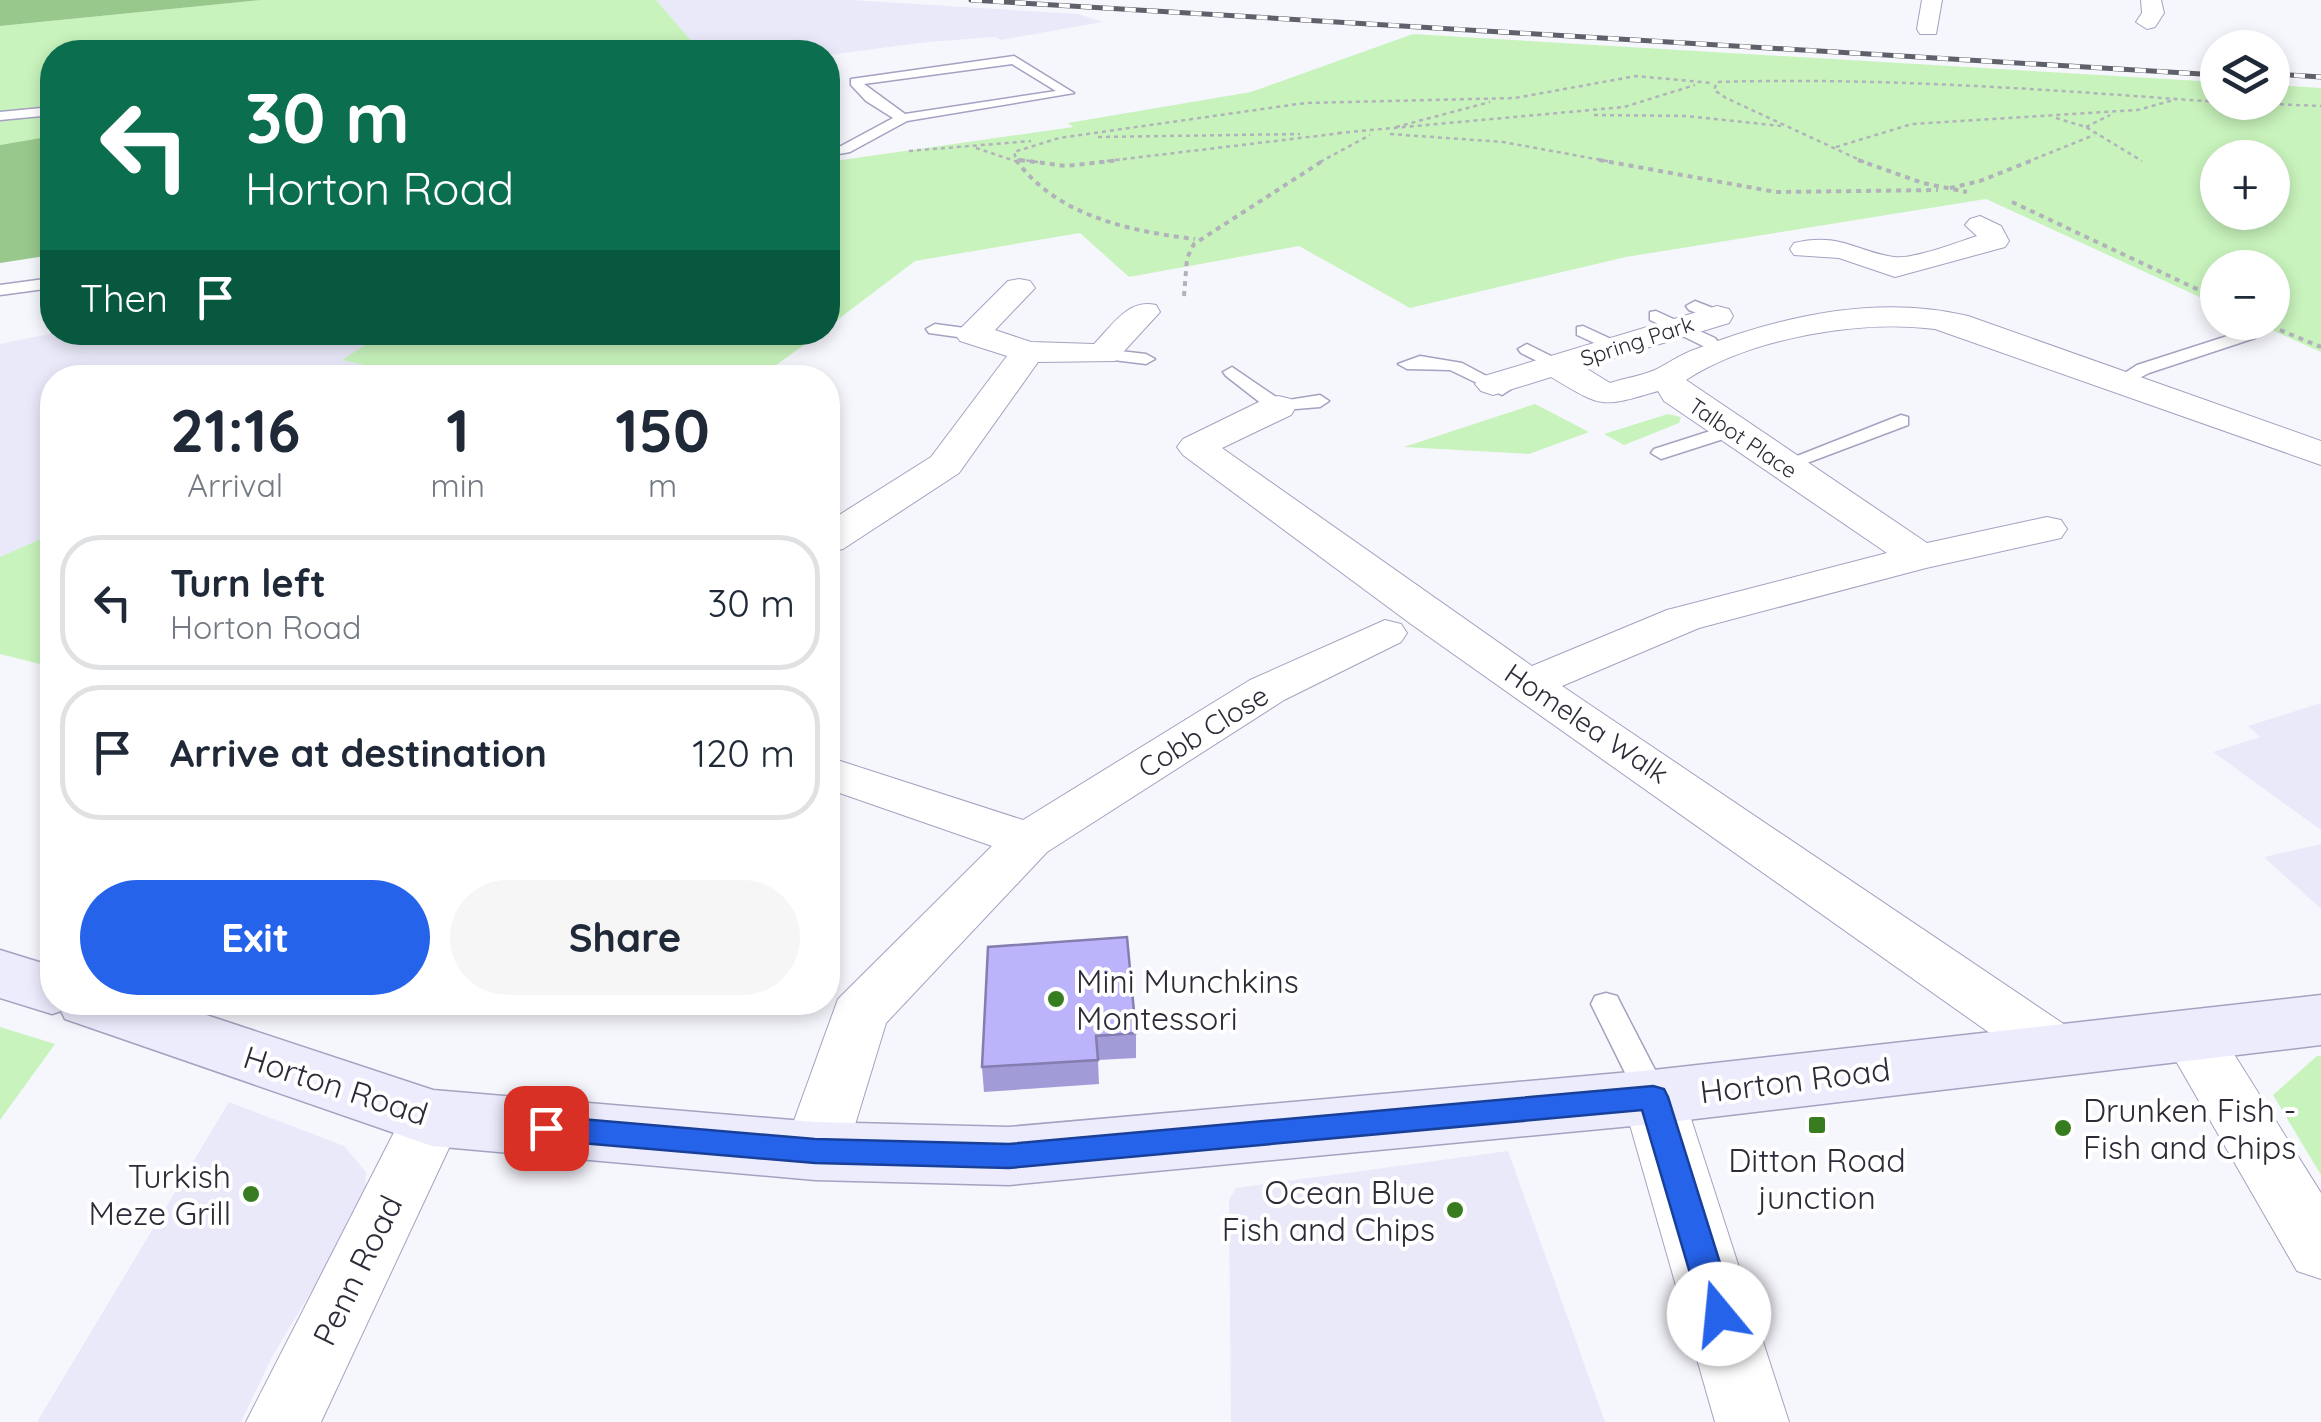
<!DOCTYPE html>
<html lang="en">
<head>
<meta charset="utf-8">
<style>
	body { margin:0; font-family:Quicksand,sans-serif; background:#f6f6f7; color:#1f2937; height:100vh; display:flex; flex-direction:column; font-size:38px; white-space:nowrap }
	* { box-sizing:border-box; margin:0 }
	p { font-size:32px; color:#747a83 }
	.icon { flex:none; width:55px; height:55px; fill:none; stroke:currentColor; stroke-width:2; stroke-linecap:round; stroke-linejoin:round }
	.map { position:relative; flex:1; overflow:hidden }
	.side { position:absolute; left:40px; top:365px; width:800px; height:650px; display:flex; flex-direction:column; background:#fff; border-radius:40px; box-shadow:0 5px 15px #0003 }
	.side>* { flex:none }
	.top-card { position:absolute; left:40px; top:40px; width:800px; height:305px; border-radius:40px; box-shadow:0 5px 15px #0003; background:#0b6e4f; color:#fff; overflow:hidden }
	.fabs { position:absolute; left:2200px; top:30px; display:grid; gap:20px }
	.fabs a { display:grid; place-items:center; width:90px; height:90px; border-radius:50%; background:#fff; box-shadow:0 5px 15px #0003; font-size:50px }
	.pin { position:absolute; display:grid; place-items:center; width:85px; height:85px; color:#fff; margin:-42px; border-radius:20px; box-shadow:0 5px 15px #0006 }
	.me { position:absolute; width:110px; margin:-55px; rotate:343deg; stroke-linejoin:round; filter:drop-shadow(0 0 8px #0008) }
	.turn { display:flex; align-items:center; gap:35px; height:210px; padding:0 40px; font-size:45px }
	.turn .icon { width:130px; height:130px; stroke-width:2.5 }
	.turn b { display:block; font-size:70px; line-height:85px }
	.then { display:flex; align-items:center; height:95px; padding:0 40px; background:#0003; gap:20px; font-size:38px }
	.eta { display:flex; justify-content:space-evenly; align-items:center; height:170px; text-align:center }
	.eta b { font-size:60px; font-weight:800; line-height:70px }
	.action { display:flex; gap:20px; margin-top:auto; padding:20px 40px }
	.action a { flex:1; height:115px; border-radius:60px; background:#2563eb; color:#fff; font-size:40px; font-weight:800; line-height:115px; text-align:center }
	.action a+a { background:#f6f6f7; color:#1f2937 }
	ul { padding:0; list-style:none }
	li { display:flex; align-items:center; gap:30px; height:135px; margin:0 20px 15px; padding:0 20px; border:5px solid #e0e1e3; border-radius:40px }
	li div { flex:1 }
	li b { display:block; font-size:38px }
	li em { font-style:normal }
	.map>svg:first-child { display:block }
</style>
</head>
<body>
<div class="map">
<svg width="2321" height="1422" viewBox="0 0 2321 1422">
	<rect width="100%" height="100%" fill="#f6f6fd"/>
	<g fill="#eae9f9">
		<path d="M656,0H850L1078,14L1103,22L1001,40L995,37L927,42L828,55L701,52Z"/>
		<path d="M58,332L384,333L343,360L426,377L52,378V534L0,557V344Z"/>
		<path d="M2321,703V830L2213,752L2260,737L2248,726Z"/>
		<path d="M2321,844V909L2264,857Z"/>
		<path d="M229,1102L344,1146L366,1172L365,1201L272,1357L241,1422H37Z"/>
		<path d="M1508,1151L1605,1422H1231L1229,1200L1236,1188Z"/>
	</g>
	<g fill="#c8f3bc" fill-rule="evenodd">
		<path d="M261,0H656L701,52H52V136L0,145V26Z"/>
		<path d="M1413,34L2217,82L2218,102H2272L2273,85L2321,88V352L2256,323L2272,322V268H2218L2217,305L1986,199L1626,257L1410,308L1299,246L1129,277L1080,233L915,261L828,327V162L1073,127L1068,123L1251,92ZM2218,158H2272V212H2218Z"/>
		<path d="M384,333V332L820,333L760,377L426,378L342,360Z"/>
		<path d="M1535,404L1589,432L1529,454L1404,447Z"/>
		<path d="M1668,414L1681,417L1679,423L1624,445L1604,434Z"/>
		<path d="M52,534V667L0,654V557Z"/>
		<path d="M0,1027L55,1044L0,1120Z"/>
		<path d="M2317,1056H2321V1175L2273,1095Z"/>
	</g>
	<g fill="#98c88b">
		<path d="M0,0H261L0,26Z"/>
		<path d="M52,136V255L0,263V145Z"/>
	</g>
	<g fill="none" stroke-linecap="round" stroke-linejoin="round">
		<defs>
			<g id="service">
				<path d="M1014,56L1074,93L907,121L850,152L828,156V148L841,146L893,118L866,101L851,85V79ZM1012,64L1056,91L905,114L864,84Z"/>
				<path d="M52,107V115L0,120V112Z"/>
				<path d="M52,278V288L0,295V285Z"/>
				<path d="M1695,301L1723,312L1726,316L1717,321L1689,310L1686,306Z"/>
				<path d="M1656,311L1715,338L1718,342L1715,346H1703L1650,320V312Z"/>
				<path d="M935,324L972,329L981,334L972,339L929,333L926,329Z"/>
				<path d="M1583,326L1622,344L1625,348L1616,353L1577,335V327Z"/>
				<path d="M2249,329L2258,334L2255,338L2149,373L2120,388L2111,382L2137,365Z"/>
				<path d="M1527,344L1563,362L1566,366L1557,371L1521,353L1518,349Z"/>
				<path d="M1103,349L1146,354L1155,359L1146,364L1097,358V350Z"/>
				<path d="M1420,356L1462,363L1511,389L1502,395L1450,370L1407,369L1398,364Z"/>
				<path d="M1232,367L1282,401L1320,395L1329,401L1320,407L1271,411L1226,376L1223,372Z"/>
				<path d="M1901,415L1908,417V425L1791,469H1777L1774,465Z"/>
				<path d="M1732,424L1742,430L1739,434L1661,459L1651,453L1654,449Z"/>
				<path d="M1606,993L1617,996L1621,1004L1669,1097L1665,1106L1653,1109L1641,1106L1637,1097L1591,1004L1595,996Z"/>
			</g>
			<g id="minor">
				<path d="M1922,0H1942L1936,34H1920L1917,29Z"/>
				<path d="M2141,0H2161L2164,13L2155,27L2147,29L2136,22L2142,13Z"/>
				<path d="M1980,216L2001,226L2009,241L2005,247L1895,277L1839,258L1794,255L1790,249L1794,243C1839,232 1855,251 1894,257C1912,260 1958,242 1977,236L1965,225L1970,219Z"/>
				<path d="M1019,279L1030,281L1035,288L995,330L1031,342L1094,344C1112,326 1128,298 1156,305L1160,312L1115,361L1038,362L959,473L843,549L828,552V522L931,457L1007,356L960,341L955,334L1008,281Z"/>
				<path d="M1717,306L1729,309L1733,316L1729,323L1584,367L1610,383C1625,378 1641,376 1655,370C1669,363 1681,354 1696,349C1781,316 1878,294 1968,316L2321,441V465L1935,329C1861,319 1750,338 1686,380L1927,543L2047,517L2061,520L2067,529L2061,538L1926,568L1699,628L1562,686L2077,1033L2086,1049L2077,1065L2056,1071L2035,1065L1411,624L1183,455L1177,447L1183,439L1265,399L1278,396L1291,399L1296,407L1291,415L1222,448L1532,666L1667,610L1887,553L1664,401L1658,391C1600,408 1603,408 1551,377L1493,395L1481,391L1475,384L1481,377Z"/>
				<path d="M1385,620L1401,624L1407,633L1401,642L1284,700L1047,852L886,1023L847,1151L838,1169L815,1176L792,1169L783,1151L838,999L992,846L828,789V757L1023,820L1250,680Z"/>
				<path d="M2191,1013L2212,1019L2321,1193V1279L2297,1271L2161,1035L2170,1019Z"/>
				<path d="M1653,1073L1675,1080L1684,1097L1789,1422H1715L1622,1097L1631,1080Z"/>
				<path d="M432,1094L454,1101L463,1118L321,1422H246L410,1101Z"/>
			</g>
			<path id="secondary" d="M0,950L52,966V1002H167L433,1090L815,1122L1009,1127L1653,1070L2321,995V1045L1653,1124L1009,1185L815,1180L432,1146L65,1019L61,1011L52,1014L0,998Z"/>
		</defs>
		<use href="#service" stroke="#a4a2c0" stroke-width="3"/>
		<use href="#minor" stroke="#a4a2c0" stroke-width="2"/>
		<use href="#secondary" stroke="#a4a2c0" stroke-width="3"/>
		<g stroke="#b2b2bb" stroke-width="2.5" stroke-dasharray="4 4" stroke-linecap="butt">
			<path d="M2224,102L2321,106"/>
			<path d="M1594,115L1686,116L1781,126"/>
			<path d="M2056,118L2086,127L2142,161"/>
			<path d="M1396,127L1490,102"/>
			<path d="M2086,127L2110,115"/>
			<path d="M1338,133L1624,107L1695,85"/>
			<path d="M1390,134L1503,142L1612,162"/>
			<path d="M1098,137L1300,134"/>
			<path d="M1836,147L1912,124L2138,110L2177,99"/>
			<path d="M976,148L1018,162"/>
			<path d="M909,151L1031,141"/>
			<path d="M1038,162L1016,159L1014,152L1059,138L1305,103L1515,98L1636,76L1712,83"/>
			<path d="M1099,162L1342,133"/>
			<path d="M1320,162L1370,135"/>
			<path d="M1864,162L1726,98L1714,90L1717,82C1884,77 2052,90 2218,102"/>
			<path d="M2027,162L2094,135"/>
		</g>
		<g stroke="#b2b2bb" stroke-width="4" stroke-dasharray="5 5" stroke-linecap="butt">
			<path d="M1016,160C1057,216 1129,231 1195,239"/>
			<path d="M1020,160L1066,166L1120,160"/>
			<path d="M1599,160L1776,192L1938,190"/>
			<path d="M1858,160L1923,183L1967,192"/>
			<path d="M1950,188L1980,181L2033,160"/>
			<path d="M2012,202L2218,299"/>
			<path d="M1184,296L1187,258L1194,244L1324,160"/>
			<path d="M2280,330L2321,347"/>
		</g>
		<use href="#service" fill="#fff" fill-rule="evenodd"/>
		<use href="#minor" fill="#fff" fill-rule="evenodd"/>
		<use href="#secondary" fill="#edecfd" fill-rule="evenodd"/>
		<defs>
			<g id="rail">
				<path d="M971,0L2218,75"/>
				<path d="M2272,74L2321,77"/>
			</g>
		</defs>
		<use href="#rail" stroke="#60606b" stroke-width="5"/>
		<use href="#rail" stroke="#fff" stroke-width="4" stroke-dasharray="11" stroke-linecap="butt"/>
	</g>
	<path fill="#a19bd7" d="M988,947L1136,1033V1058L1098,1060L1099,1084L984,1092L982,1067Z"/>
	<path fill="#bbb4fa" stroke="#837eaf" stroke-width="2.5" d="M1127,937L1136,1033L1096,1036L1098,1060L982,1067L988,947Z"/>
	<path fill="#2563eb" stroke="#184099" stroke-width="2.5" d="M1653,1086L1664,1089L1668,1097L1736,1314L1731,1324L1719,1328L1707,1324L1702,1314L1642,1110L1009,1168L815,1163L546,1140L536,1137L531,1128L536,1120L546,1116L815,1139L1009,1144Z"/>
	<g fill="#377d20" stroke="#fff" stroke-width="4">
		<circle cx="1056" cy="999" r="10"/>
		<rect x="1807" y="1115" width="20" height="20" rx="5"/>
		<circle cx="2063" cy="1128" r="10"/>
		<circle cx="251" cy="1194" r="10"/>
		<circle cx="1455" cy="1210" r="10"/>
	</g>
	<g text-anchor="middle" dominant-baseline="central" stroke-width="8" stroke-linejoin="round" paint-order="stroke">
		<g font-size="22" fill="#2c2b38" stroke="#fff">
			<text transform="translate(1637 341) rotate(-18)">Spring Park</text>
			<text transform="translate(1743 438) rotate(34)">Talbot Place</text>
		</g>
		<g font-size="28" fill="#2c2b38" stroke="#fff">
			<text transform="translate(1587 723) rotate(34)">Homelea Walk</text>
			<text transform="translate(1203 731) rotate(-32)">Cobb Close</text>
		</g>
		<g font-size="32" fill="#2c2b38" stroke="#fff" text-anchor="start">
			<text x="1076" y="981">Mini Munchkins<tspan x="1076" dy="37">Montessori</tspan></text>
			<text x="2083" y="1110">Drunken Fish -<tspan x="2083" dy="37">Fish and Chips</tspan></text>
			<text x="1817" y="1160" text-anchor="middle">Ditton Road<tspan x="1817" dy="37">junction</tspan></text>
			<text x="231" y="1176" text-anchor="end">Turkish<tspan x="231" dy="37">Meze Grill</tspan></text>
			<text x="1435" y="1192" text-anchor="end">Ocean Blue<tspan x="1435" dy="37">Fish and Chips</tspan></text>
		</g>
		<g font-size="32" fill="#2c2b38" stroke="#fff">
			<text transform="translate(1795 1080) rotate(-7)">Horton Road</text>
			<text transform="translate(336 1085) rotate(18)">Horton Road</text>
			<text transform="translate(357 1270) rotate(-64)">Penn Road</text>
		</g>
	</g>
</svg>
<div class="fabs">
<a><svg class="icon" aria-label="layers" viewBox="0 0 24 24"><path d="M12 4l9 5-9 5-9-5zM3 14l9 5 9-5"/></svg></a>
<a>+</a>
<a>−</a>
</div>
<div class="pin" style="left:546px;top:1128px;background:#d93025"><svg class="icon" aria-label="arrive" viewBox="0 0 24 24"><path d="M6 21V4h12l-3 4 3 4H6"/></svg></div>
<svg class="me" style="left:1719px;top:1314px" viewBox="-20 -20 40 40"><circle r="19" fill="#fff"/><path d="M0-13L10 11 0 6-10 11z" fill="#2563eb"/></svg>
<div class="top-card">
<div class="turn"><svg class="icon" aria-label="left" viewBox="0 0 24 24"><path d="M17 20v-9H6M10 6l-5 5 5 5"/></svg><div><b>30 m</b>Horton Road</div></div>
<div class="then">Then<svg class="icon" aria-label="arrive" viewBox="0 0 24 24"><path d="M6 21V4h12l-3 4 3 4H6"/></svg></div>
</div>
<section class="side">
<div class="eta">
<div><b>21:16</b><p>Arrival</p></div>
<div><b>1</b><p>min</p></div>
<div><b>150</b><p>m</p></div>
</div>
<ul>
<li><svg class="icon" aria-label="left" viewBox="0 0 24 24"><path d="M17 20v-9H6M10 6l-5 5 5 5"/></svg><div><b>Turn left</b><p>Horton Road</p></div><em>30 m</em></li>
<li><svg class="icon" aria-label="arrive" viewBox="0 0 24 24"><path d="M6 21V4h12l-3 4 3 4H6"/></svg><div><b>Arrive at destination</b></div><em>120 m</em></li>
</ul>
<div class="action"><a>Exit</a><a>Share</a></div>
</section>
</div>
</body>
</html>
